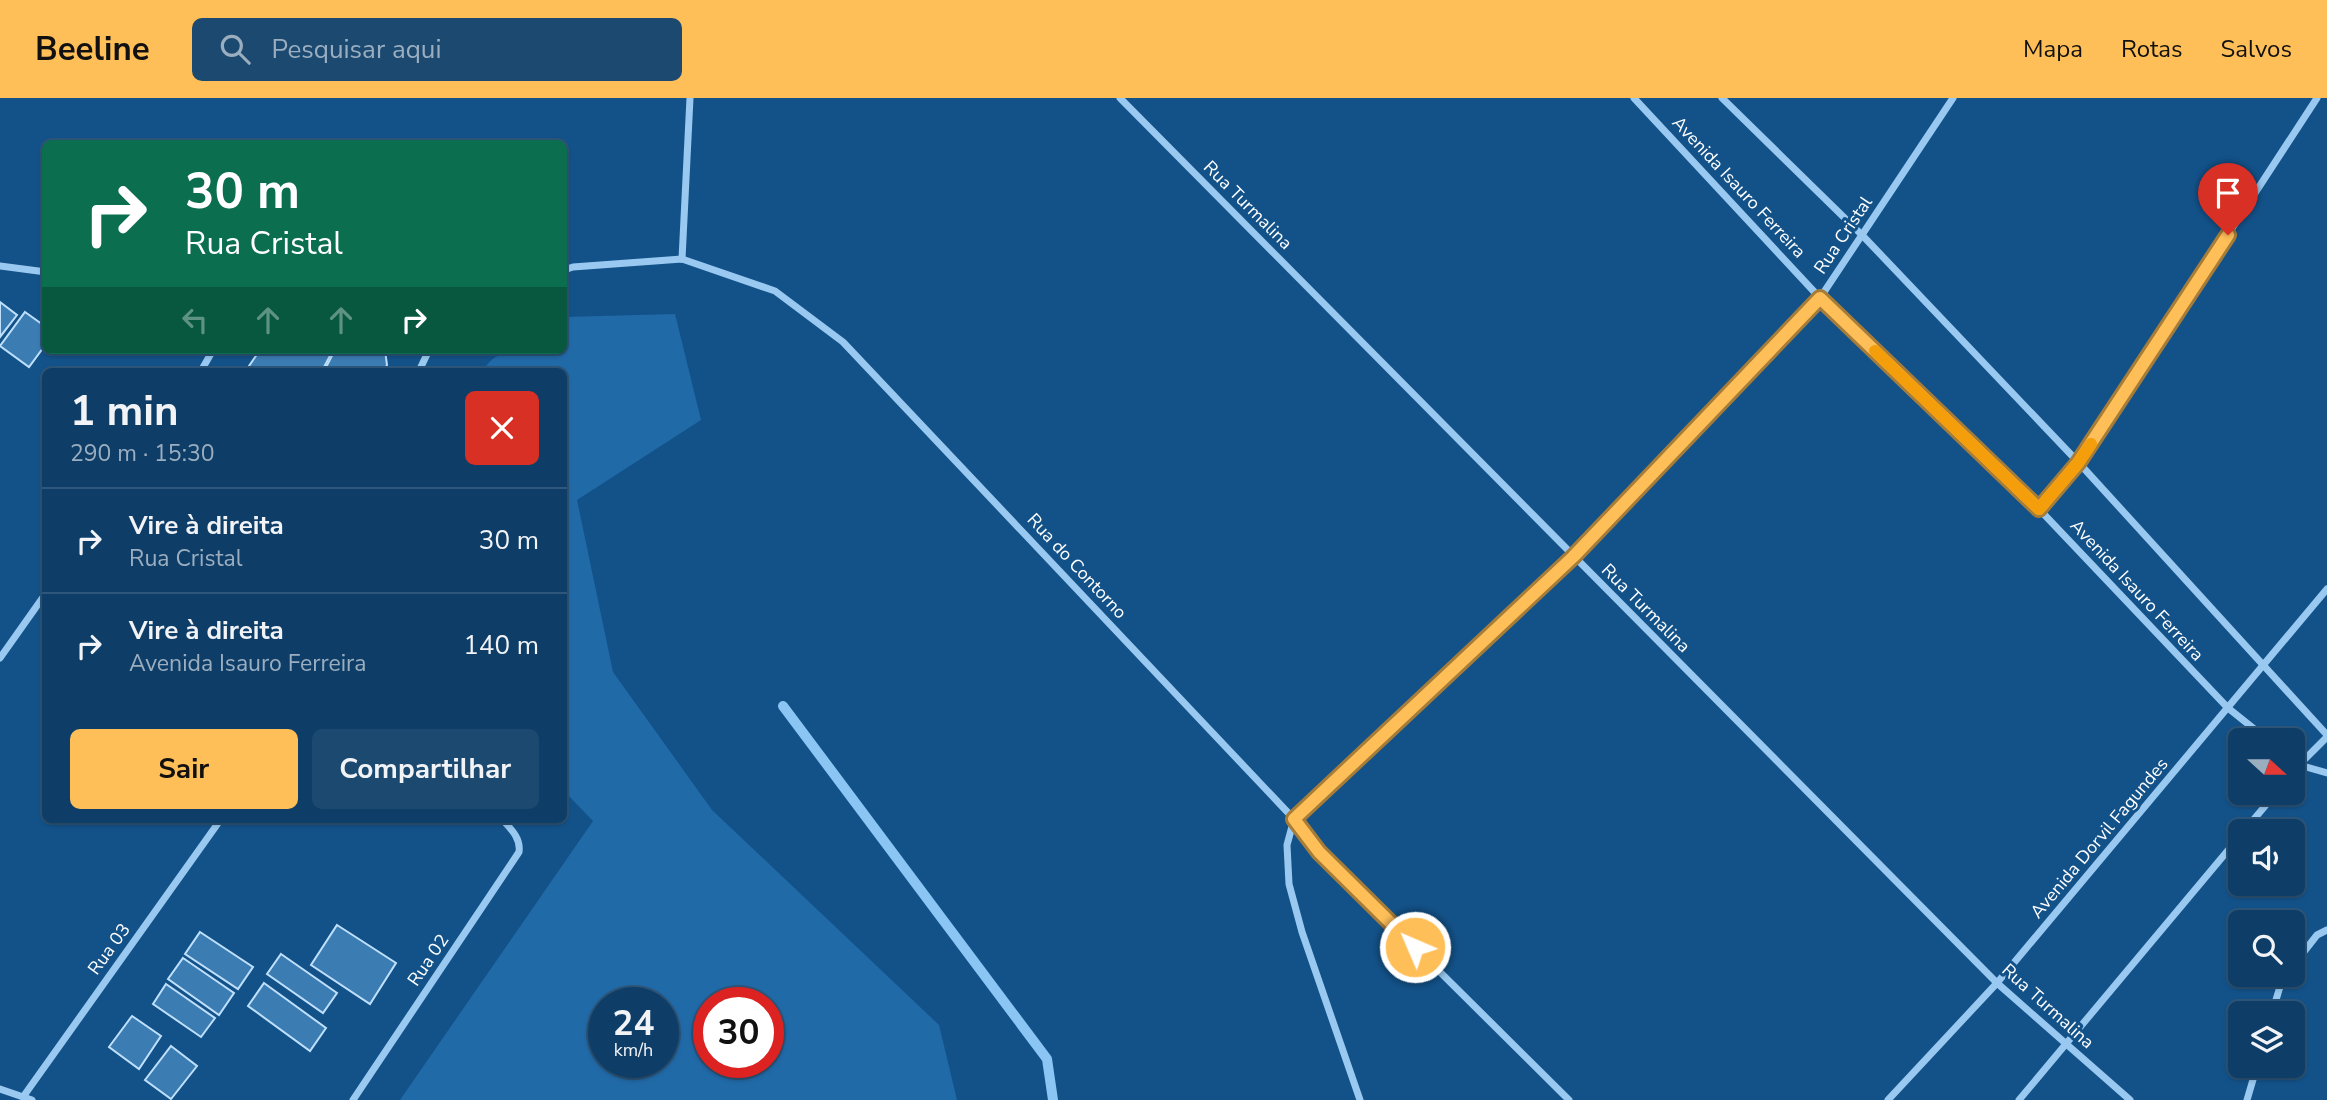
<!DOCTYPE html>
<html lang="pt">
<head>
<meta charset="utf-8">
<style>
	body { margin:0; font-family:"Nunito Sans",sans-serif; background:#1c4970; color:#f1f3f6; height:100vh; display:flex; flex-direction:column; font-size:26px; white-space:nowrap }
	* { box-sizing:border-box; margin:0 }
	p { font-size:23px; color:#9baec0 }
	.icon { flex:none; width:38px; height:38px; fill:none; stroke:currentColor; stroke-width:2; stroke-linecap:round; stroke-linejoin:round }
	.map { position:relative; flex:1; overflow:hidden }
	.details { position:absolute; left:42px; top:270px; width:525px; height:455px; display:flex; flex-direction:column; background:#0e3e67; border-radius:10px; box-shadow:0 2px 5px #0004,0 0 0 2px #2e577b }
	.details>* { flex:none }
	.hud { position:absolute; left:42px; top:42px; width:525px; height:214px; border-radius:10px; box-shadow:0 2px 5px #0004,0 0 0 2px #2e577b; background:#0b6e4f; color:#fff; overflow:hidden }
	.needle { width:46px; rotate:111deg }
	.fabs { position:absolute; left:2228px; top:630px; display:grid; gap:14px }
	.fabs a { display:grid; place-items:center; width:77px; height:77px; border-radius:10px; background:#0e3e67; box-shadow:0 2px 5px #0004,0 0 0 2px #2e577b; font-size:35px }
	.speed { position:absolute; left:588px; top:889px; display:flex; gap:14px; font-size:35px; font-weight:700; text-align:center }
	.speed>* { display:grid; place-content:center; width:91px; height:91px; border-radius:50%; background:#0e3e67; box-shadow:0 2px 5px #0004,0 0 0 2px #2e577b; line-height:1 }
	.speed small { font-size:18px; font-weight:400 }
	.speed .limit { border:10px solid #d22; background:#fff; color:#111 }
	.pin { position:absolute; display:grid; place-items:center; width:60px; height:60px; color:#fff; margin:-72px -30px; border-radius:50% 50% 50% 0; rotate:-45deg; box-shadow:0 0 7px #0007 }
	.pin .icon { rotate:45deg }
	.me { position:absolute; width:77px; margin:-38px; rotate:315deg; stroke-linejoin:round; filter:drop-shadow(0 0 5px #0008) }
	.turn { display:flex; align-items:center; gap:24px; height:147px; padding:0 28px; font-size:32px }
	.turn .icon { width:91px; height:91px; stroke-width:2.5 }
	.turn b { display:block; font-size:49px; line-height:60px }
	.lanes { display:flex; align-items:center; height:66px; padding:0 28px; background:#0003; justify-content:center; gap:35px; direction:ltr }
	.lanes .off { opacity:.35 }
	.round { display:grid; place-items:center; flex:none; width:74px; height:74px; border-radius:10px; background:#1c4970 }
	.summary { display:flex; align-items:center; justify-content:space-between; height:119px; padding:0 28px }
	h1 { font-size:42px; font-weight:700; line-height:52px }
	.cta { display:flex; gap:14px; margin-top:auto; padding:14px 28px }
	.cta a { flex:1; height:80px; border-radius:10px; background:#ffbf58; color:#111; font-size:28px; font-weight:700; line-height:80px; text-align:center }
	.cta a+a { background:#1c4970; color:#f1f3f6 }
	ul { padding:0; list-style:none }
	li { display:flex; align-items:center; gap:21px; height:105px; padding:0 28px; border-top:2px solid #2e577b }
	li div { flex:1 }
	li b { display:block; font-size:26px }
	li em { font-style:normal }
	header { display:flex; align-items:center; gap:42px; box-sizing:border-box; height:98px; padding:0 35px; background:#ffbf58; color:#111 }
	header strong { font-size:33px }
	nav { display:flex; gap:38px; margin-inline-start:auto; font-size:24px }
	.search { width:490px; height:63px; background:#1c4970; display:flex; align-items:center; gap:18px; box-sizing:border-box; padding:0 24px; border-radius:10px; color:#9baec0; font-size:26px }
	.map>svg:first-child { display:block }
</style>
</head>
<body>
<header>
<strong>Beeline</strong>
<div class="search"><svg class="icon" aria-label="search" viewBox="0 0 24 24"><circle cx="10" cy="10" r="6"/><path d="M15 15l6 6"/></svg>Pesquisar aqui</div>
<nav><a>Mapa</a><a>Rotas</a><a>Salvos</a></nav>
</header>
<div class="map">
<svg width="2327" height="1002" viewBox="0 0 2327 1002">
	<rect width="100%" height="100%" fill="#135289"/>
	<path fill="#216aa8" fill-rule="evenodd" d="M675,216L701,322L577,402L613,574L712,712L939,927L957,1002H400L593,723L564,693V273H483C499,244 534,252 564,252V219ZM604,905H663V964H604ZM709,905H768V964H709Z"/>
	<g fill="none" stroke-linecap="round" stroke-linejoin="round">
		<path stroke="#8ac5f4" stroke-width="10" d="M783,608L1047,961L1053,1002"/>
	</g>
	<g fill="#3b7cb3" stroke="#bfe0fc" stroke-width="2">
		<path d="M0,204L17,217L0,239Z"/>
		<path d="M25,214L46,229V246L29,269L0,248Z"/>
		<path d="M260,252H333L322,273H256L249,268Z"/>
		<path d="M335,252H385L387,267L384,273H324Z"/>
		<path d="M337,827L396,865L370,906L311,867Z"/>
		<path d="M200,834L253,869L238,891L185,856Z"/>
		<path d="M281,856L337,895L323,915L267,876Z"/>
		<path d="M183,860L234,895L219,917L168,881Z"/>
		<path d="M264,885L326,930L310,953L248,908Z"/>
		<path d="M166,886L215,920L201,939L153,906Z"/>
		<path d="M132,918L161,938L139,971L109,949Z"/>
		<path d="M171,948L197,968L171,1001L145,982Z"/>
	</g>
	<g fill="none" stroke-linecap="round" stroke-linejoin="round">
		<g stroke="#99c9f0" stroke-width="7">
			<path d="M1120,0L1997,885L2130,1002"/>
			<path d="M1634,0L1820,200L2039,411L2228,610L2268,642"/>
			<path d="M1722,0L1862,137L2079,365L2327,637"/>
			<path d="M682,161L690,0"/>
			<path d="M0,168L46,174"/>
			<path d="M564,172L573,169L682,161L775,193L843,244L1294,721L1319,754L1569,1002"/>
			<path d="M201,273L213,252"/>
			<path d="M419,273L429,252"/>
			<path d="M2039,411L2079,365L2317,0"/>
			<path d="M0,560L46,495"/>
			<path d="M2292,662L2299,667L2327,675"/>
			<path d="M2292,674L2327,639"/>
			<path d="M1294,721L1573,459L1820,200L1953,0"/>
			<path d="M1294,721L1287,747L1289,786L1302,834L1360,1002"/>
			<path d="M2244,733L2276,695"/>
			<path d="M2292,869L2317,837L2327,832"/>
			<path d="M2272,915L2282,882L2286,877"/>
			<path d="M0,991L32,1002"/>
			<path d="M23,999L221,721"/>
			<path d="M353,1002L519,754C521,740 511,731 502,721"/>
			<path d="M1888,1002L1997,885L2327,491"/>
			<path d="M2019,1002L2240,738"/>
			<path d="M2247,1002L2257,968"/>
		</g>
	</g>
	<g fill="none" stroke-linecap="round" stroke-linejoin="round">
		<defs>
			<path id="route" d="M1415,849L1319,754L1294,721L1573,459L1820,200L2039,411L2078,365L2228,137"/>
		</defs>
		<use href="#route" stroke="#a67c39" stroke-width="18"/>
		<use href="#route" stroke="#ffbf58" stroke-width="12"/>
		<path stroke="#f59e0b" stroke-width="12" d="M1875,253L2039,411L2078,365L2091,346"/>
	</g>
	<g text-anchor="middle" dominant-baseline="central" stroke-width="6" stroke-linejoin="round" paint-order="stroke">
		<g font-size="18" fill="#fff" stroke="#135289">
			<text transform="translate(1739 89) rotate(47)">Avenida Isauro Ferreira</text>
			<text transform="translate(1248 107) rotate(45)">Rua Turmalina</text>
			<text transform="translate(1843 137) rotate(-56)">Rua Cristal</text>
			<text transform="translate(1077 468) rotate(47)">Rua do Contorno</text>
			<text transform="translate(2137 492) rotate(47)">Avenida Isauro Ferreira</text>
			<text transform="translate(1646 510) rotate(45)">Rua Turmalina</text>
			<text transform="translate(2099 740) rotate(-50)">Avenida Dorvil Fagundes</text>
			<text transform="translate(109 851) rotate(-54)">Rua 03</text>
			<text transform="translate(428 862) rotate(-56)">Rua 02</text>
			<text transform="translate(2048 908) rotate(42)">Rua Turmalina</text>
		</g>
	</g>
</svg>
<div class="fabs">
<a><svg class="needle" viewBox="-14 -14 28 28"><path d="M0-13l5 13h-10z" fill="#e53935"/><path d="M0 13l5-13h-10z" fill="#9baec0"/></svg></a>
<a><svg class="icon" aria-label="sound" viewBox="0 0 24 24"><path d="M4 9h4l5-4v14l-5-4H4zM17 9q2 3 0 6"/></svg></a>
<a><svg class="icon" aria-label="search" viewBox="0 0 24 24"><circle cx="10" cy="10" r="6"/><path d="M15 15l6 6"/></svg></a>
<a><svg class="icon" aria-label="layers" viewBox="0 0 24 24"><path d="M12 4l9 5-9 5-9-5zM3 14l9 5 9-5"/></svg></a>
</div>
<div class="speed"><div>24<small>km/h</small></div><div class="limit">30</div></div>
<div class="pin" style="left:2228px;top:137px;background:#d93025"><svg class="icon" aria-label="arrive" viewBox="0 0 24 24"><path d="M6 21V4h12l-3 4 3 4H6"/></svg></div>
<svg class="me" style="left:1415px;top:849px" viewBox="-20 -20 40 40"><circle r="17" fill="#ffbf58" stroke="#fff" stroke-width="3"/><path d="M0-11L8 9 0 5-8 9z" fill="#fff"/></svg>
<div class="hud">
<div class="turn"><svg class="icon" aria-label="right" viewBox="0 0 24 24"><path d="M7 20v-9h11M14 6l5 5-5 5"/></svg><div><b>30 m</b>Rua Cristal</div></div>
<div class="lanes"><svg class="icon off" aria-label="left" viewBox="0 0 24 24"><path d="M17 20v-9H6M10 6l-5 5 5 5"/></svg><svg class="icon off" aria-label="ahead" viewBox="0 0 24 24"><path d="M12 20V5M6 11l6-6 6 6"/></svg><svg class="icon off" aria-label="ahead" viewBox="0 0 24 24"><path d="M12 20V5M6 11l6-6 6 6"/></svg><svg class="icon" aria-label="right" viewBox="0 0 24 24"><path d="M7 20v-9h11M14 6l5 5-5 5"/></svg></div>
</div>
<section class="details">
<div class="summary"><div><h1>1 min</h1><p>290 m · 15:30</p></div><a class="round" style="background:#d93025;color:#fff"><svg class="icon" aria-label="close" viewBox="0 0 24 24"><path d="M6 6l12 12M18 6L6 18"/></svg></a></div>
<ul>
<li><svg class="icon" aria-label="right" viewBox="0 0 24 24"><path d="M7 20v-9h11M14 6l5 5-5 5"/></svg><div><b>Vire à direita</b><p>Rua Cristal</p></div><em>30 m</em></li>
<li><svg class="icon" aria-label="right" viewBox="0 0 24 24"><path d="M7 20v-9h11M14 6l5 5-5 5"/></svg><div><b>Vire à direita</b><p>Avenida Isauro Ferreira</p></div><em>140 m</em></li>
</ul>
<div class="cta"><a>Sair</a><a>Compartilhar</a></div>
</section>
</div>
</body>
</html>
